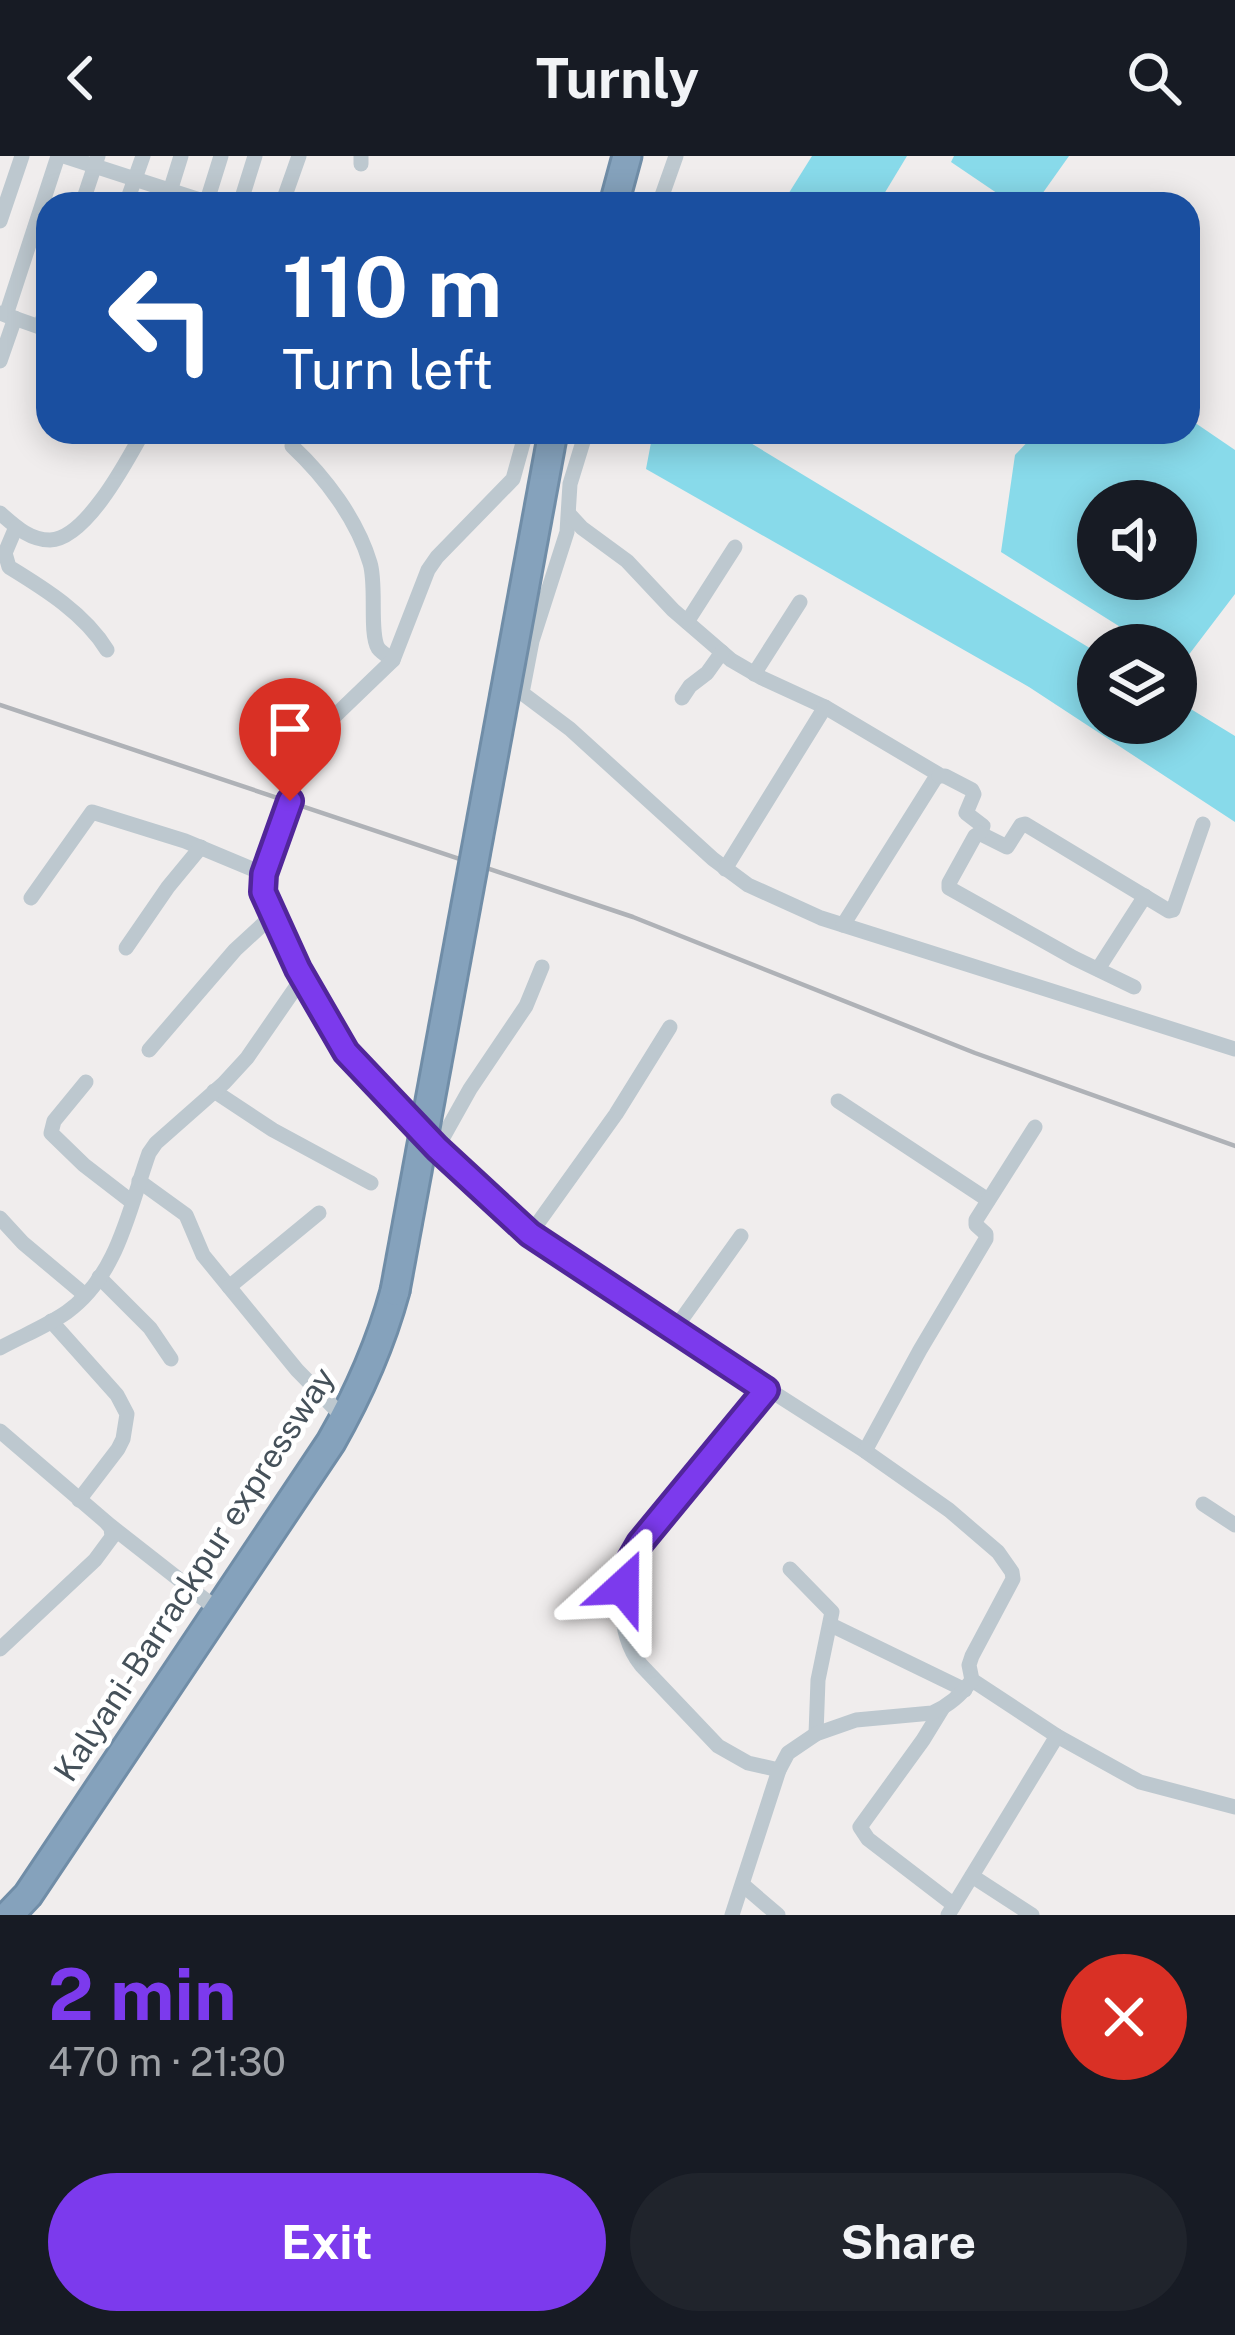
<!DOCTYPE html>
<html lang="en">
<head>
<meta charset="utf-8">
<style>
	body { margin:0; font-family:"Public Sans",sans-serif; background:#20242c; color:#f1f3f6; height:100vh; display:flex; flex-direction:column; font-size:45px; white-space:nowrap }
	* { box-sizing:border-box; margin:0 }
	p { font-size:39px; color:#9ea1a6 }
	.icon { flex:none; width:66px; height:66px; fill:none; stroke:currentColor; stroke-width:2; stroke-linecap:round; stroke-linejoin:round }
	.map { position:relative; height:1759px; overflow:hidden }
	.drawer { display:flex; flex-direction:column; background:#171b24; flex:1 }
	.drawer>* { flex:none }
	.hud { position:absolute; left:36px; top:36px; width:1164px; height:252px; border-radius:36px; box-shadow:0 6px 30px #0003; background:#1a4fa0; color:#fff; overflow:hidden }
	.buttons { position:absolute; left:1077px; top:324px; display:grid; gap:24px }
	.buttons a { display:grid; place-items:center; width:120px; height:120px; border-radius:50%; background:#171b24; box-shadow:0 6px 30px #0003; font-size:60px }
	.pin { position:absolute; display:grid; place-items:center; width:102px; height:102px; color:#fff; margin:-123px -51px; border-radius:50% 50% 50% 0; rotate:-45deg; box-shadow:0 0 12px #0007 }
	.pin .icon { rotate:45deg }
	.me { position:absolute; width:132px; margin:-66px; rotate:24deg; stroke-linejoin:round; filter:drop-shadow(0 0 9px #0008) }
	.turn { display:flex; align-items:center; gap:42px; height:252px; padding:0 48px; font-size:54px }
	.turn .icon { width:156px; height:156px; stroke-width:2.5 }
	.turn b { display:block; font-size:84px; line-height:102px }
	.round { display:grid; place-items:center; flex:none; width:126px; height:126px; border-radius:63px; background:#20242c }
	.headline { display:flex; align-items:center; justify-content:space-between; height:204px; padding:0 48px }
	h1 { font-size:72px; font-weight:700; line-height:90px; color:#7c3aed }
	.cta { display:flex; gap:24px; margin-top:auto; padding:24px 48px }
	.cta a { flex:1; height:138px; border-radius:72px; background:#7c3aed; color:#fff; font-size:48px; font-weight:700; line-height:138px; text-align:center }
	.cta a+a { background:#20242c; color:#f1f3f6 }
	header { display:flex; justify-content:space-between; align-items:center; height:156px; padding:0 48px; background:#171b24; font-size:54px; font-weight:700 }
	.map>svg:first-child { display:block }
</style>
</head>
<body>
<header><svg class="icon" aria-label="back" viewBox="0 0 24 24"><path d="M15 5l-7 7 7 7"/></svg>Turnly<svg class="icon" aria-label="search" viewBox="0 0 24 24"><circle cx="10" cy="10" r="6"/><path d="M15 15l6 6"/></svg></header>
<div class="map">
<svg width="1235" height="1759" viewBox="0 0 1235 1759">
	<rect width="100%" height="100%" fill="#f0eded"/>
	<g fill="#88daea" fill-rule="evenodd">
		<path d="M812,0H907L878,48H782Z"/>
		<path d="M954,0H1069L1035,48H1013L951,6Z"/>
		<path d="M1188,262L1235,294V438L1181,509L1176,506V489H1149L1001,396L1015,299L1037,276H1188ZM1098,345H1176V423H1098Z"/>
		<path d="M653,276H740L739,280L1098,497V567H1176V544L1235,580V666L1029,531L646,313Z"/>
	</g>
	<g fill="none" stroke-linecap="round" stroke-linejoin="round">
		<defs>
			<g id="highway">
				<path d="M614,48L627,0"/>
				<path d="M9,1759L28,1739L331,1286C359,1237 380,1190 395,1135"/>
			</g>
		</defs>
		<use href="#highway" stroke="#708da7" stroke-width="33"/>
		<g stroke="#bdc8cf" stroke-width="15">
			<path d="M64,0L212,48"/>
			<path d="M361,8V0"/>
			<path d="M82,48L98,0"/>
			<path d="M126,48L143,0"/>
			<path d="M166,48L181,0"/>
			<path d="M206,48L221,0"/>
			<path d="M240,48L255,0"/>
			<path d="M282,48L299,0"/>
			<path d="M659,48L676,0"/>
			<path d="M0,65L22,0"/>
			<path d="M0,157L48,174"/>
			<path d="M6,159L58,0"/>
			<path d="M40,171L48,148"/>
			<path d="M0,205L15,162"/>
			<path d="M294,276L292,290C325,321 357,363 370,407C377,429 369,477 378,492C380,495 390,502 393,504"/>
			<path d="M526,276L513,323L437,401L428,414L393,504L315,579L306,593L262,727L263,736L298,813L346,896L437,992L507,1058L566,1104L865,1295L949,1354L998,1396L1012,1416L1013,1423L972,1500L969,1509L972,1524L1057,1580L1140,1626L1235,1651"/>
			<path d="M586,276L570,328L567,376L532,485L522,537L570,573L713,703L748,729L821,762L1235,893"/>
			<path d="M0,357C15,370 29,384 50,384C86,383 127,305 143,276"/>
			<path d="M570,359L582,372L627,405L673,454L731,504L762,522L825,551L938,618L843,769"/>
			<path d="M16,371L5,397L9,411C45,433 85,458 107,494"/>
			<path d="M687,466L735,391"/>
			<path d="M754,518L800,446"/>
			<path d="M682,542L690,530L707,517L722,496"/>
			<path d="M939,620H945L972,634L974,638L966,657L983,670L981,678L1007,691L1021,669L1025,668L1169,755L1173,754L1203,668"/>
			<path d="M980,677L975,680L949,727V732L1074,802L1134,831"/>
			<path d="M725,713L825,551"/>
			<path d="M31,742L92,656L185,685L264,718"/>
			<path d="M126,792L168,731L201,691"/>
			<path d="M1098,813L1145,740"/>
			<path d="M149,894L235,794L273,759"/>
			<path d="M86,926L54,965L51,977L84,1009L132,1046"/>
			<path d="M214,935L273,974L371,1027"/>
			<path d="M838,945L988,1044"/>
			<path d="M437,992L470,933L526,850L542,811"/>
			<path d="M139,1025L186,1059L203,1099L297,1214L344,1262"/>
			<path d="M0,1062L23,1087L85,1139"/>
			<path d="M530,1078L616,958L670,871"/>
			<path d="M99,1121L150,1172L171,1203"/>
			<path d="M229,1131L319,1057"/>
			<path d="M51,1165L117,1239L127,1258L123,1283L118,1293L79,1344"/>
			<path d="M674,1174L741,1080"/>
			<path d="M0,1192C22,1180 47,1170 67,1156C118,1119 129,1053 149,997L156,987L224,927L247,902L303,821"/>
			<path d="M766,1234L640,1386C616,1419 616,1477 641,1509L718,1590L748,1607L779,1614"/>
			<path d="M0,1275L106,1366L111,1372L112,1381L95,1404L0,1493"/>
			<path d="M865,1295L920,1194L986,1083V1078L976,1069V1064L1035,971"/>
			<path d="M1203,1348L1235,1369"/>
			<path d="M107,1367L218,1454"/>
			<path d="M790,1413L832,1456L818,1524L816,1578"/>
			<path d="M831,1469L965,1534"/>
			<path d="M942,1553L923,1584L860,1671L868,1683L954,1749"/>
			<path d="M972,1720L1032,1759"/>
			<path d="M743,1729L778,1759"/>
			<path d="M732,1759L779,1614L788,1597L816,1578L856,1564L932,1557C948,1550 962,1538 972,1524"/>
			<path d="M948,1759L1057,1580"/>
		</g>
		<use href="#highway" stroke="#85a2bc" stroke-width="27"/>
		<path stroke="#afb2b7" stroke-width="4.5" d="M0,549L633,761L975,897L1235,990"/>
		<defs>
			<path id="highway-bridge" d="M395,1135L553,276"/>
		</defs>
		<use href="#highway-bridge" stroke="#708da7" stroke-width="33" stroke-linecap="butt"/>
		<use href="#highway-bridge" stroke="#85a2bc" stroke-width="27"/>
	</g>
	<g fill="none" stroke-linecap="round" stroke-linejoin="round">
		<defs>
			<path id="route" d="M290,645L264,718L263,736L298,813L346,896L437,992L530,1078L766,1234L640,1387L625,1413L623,1431"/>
		</defs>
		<use href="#route" stroke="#51269a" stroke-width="30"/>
		<use href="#route" stroke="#7c3aed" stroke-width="21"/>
	</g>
	<g text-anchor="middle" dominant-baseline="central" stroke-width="10" stroke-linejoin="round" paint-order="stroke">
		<g font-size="33" fill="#45515a" stroke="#fff">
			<text transform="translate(194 1418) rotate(-57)">Kalyani-Barrackpur expressway</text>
		</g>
	</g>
</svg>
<div class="buttons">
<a><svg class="icon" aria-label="sound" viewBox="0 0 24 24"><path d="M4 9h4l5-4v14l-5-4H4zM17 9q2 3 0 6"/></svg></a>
<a><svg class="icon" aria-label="layers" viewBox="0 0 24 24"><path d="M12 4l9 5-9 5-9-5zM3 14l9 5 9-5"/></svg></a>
</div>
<div class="pin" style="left:290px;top:645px;background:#d93025"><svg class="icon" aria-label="arrive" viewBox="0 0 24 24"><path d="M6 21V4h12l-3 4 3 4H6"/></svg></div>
<svg class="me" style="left:623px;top:1431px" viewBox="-20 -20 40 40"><path d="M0-17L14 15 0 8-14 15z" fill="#7c3aed" stroke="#fff" stroke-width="4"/></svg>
<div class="hud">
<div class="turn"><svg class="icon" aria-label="left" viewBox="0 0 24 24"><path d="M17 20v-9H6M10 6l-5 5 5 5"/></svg><div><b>110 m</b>Turn left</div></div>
</div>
</div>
<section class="drawer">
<div class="headline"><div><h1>2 min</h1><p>470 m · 21:30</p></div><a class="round" style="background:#d93025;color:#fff"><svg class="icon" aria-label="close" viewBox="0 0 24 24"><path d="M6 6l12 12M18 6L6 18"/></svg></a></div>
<div class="cta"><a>Exit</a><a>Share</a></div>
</section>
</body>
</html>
